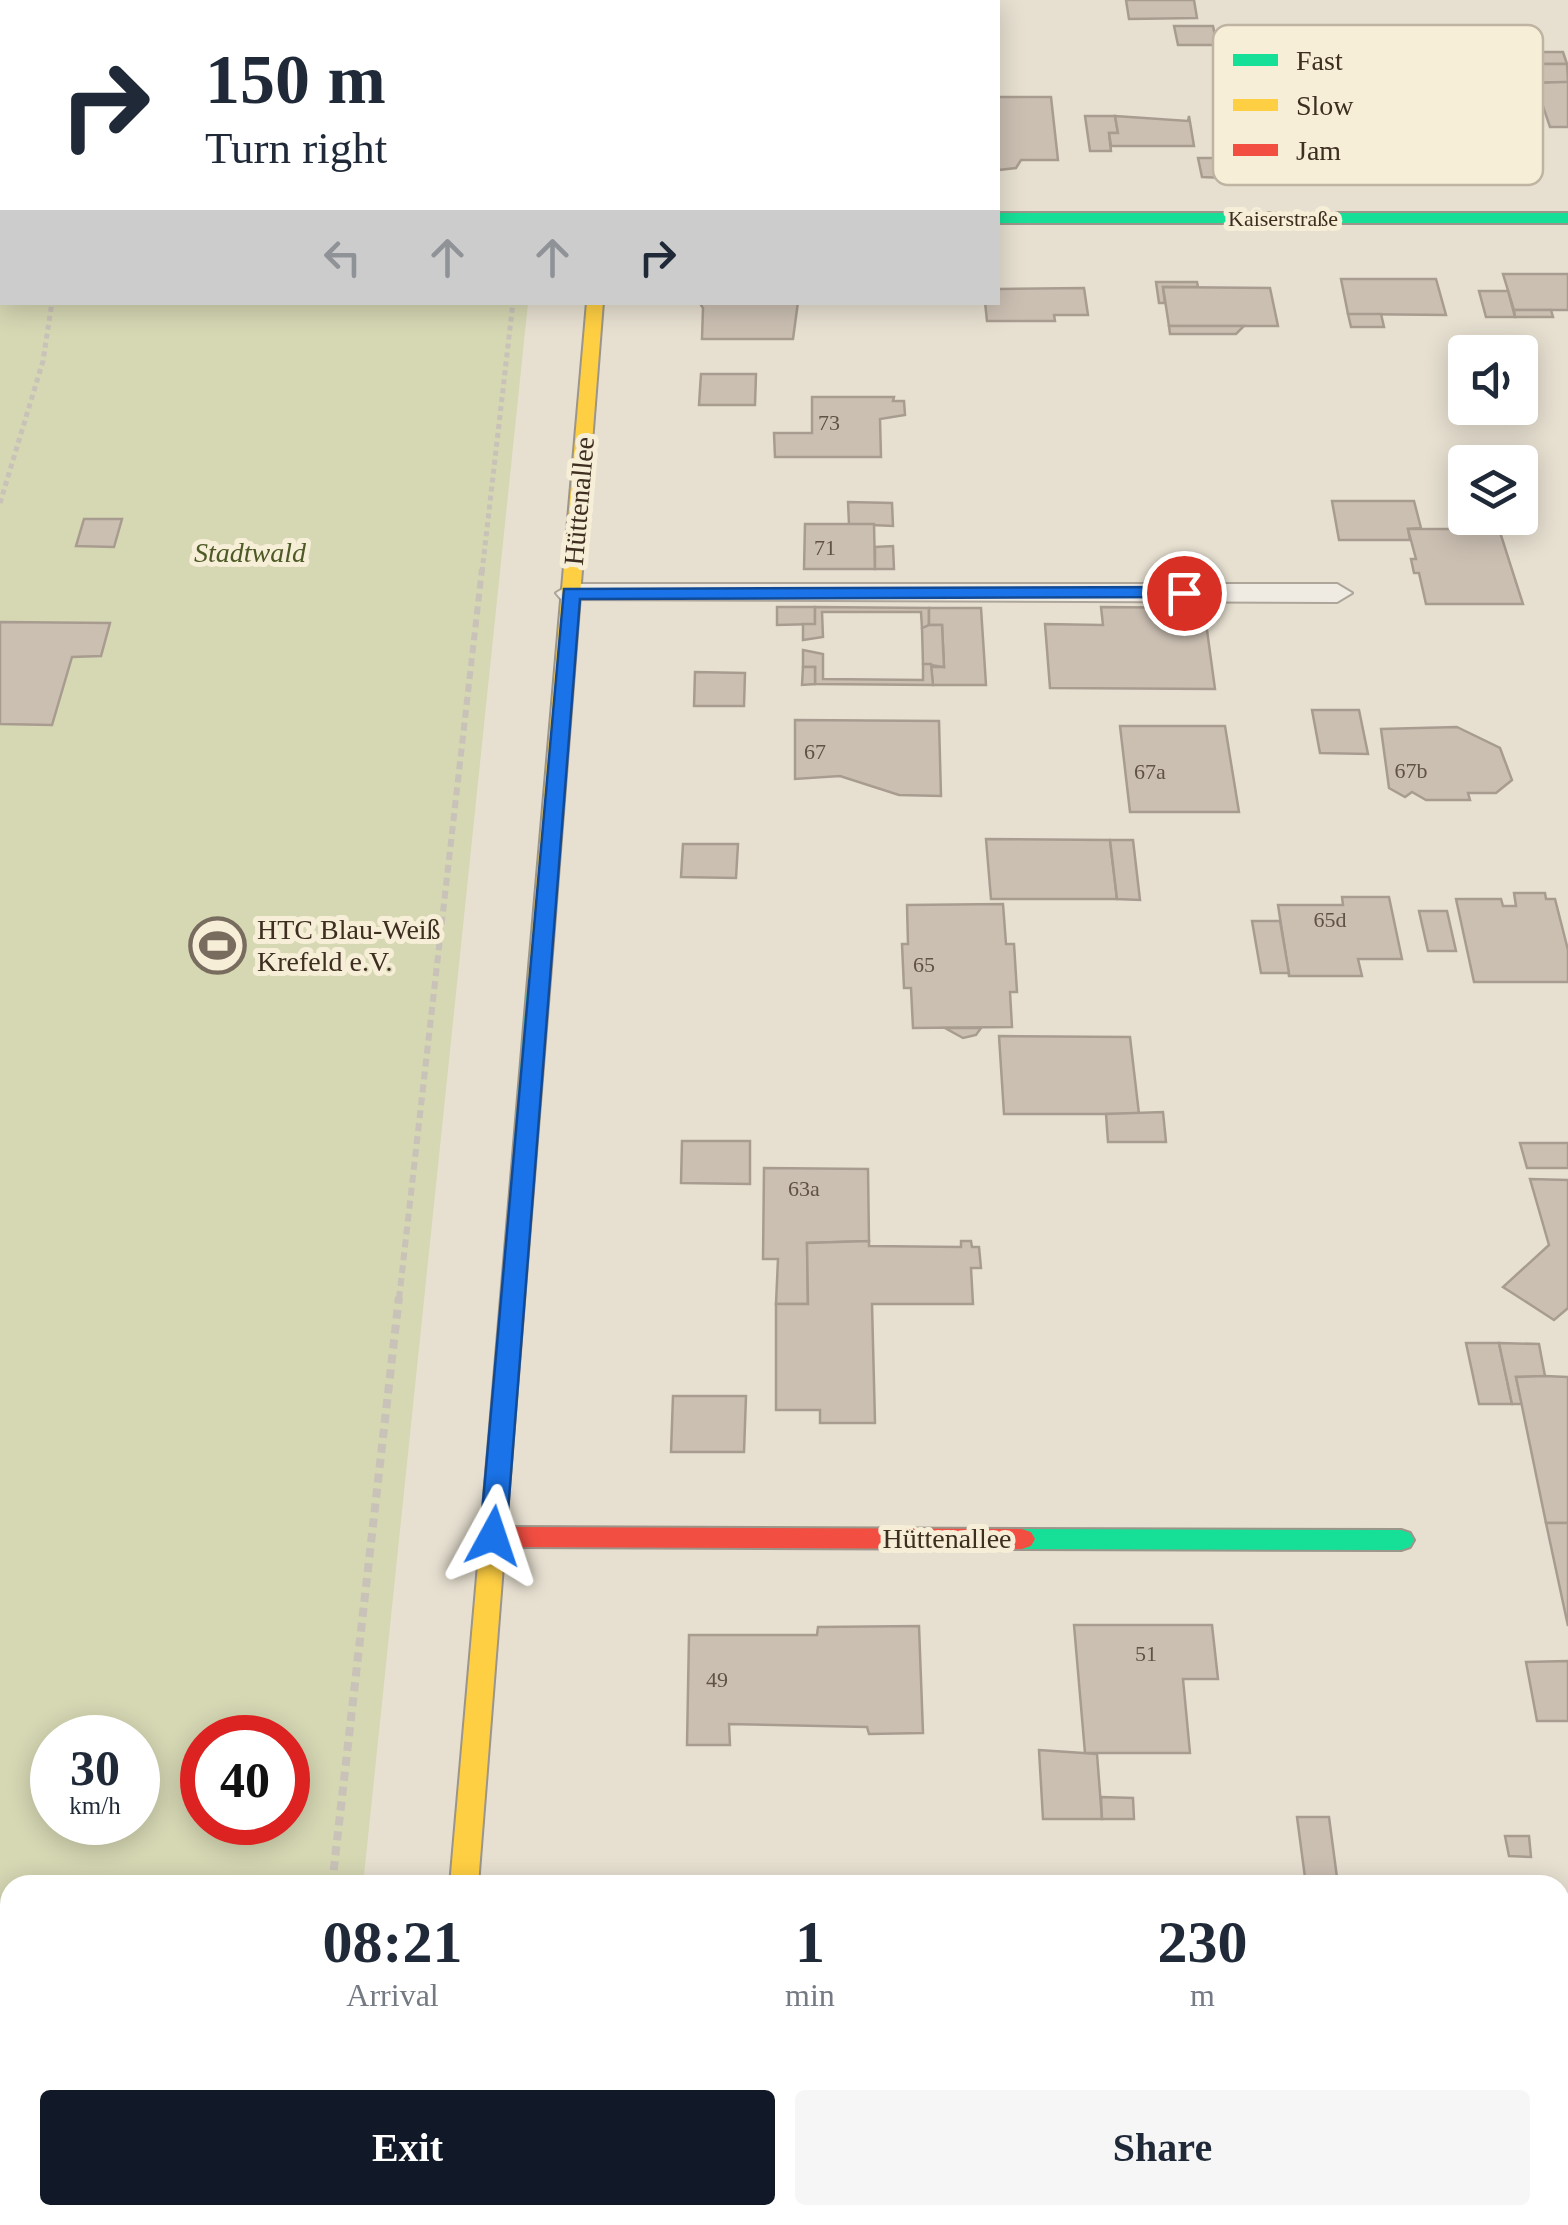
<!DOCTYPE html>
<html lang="en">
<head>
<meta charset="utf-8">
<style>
	body { margin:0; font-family:Georgia,serif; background:#f6f6f7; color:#1f2937; height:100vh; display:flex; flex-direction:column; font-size:38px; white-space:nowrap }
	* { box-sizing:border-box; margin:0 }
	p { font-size:32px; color:#747a83 }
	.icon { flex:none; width:55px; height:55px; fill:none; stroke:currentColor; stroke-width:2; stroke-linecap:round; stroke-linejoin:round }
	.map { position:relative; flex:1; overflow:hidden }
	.panel { position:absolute; left:0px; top:1875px; width:1570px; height:350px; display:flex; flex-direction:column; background:#fff; border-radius:30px 30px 0 0; box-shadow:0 5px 25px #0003 }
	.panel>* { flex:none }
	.top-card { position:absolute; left:0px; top:0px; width:1000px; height:305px; box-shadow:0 5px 25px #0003; background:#fff; color:#1f2937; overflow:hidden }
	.controls { position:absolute; left:1448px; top:335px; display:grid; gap:20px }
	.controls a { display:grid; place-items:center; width:90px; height:90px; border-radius:10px; background:#fff; box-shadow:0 5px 25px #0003; font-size:50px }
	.speed { position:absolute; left:30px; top:1715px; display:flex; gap:20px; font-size:50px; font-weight:700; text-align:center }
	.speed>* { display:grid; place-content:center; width:130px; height:130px; border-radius:50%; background:#fff; box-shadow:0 5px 25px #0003; line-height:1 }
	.speed small { font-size:25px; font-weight:400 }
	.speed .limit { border:15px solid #d22; background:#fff; color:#111 }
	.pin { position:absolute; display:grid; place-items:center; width:85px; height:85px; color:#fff; margin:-42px; border:5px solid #fff; border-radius:50%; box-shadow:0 2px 10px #0007 }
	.me { position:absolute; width:110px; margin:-55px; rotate:5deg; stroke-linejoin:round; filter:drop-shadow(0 0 8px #0008) }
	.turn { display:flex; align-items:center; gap:35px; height:210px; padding:0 40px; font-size:45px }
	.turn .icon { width:130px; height:130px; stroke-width:2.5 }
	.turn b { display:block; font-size:70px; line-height:85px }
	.lanes { display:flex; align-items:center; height:95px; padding:0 40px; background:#0003; justify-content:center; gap:50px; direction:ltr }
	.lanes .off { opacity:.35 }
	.eta { display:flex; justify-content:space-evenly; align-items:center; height:170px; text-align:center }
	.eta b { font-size:60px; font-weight:600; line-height:70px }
	.button { display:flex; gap:20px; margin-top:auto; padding:20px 40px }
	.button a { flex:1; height:115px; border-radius:10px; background:#111827; color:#fff; font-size:40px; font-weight:600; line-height:115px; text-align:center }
	.button a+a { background:#f6f6f7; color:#1f2937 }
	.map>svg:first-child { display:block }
</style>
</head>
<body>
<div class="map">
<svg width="1568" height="2225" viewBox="0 0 1568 2225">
	<rect width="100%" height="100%" fill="#e7e0d1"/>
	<path fill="#d6d7b3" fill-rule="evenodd" d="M0,0H561L2,2V302L528,303L363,1885H10V2215H329L328,2225H0ZM52,1738H138V1822H52ZM202,1738H288V1822H202Z"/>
	<g fill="#cbbfb2" stroke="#a89c90" stroke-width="2.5">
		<path d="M1126,0H1194L1197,18L1129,19Z"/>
		<path d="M1174,26H1213L1217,45H1178Z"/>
		<path d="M1522,52H1563L1567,64H1526Z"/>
		<path d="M1526,64H1567L1568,82L1533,83Z"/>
		<path d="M1563,82H1568V127H1550L1535,83Z"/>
		<path d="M998,97H1051L1058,160H1021L1016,168L998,170Z"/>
		<path d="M1085,116H1115L1118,133H1109L1111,151H1090Z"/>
		<path d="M1115,116L1188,121L1189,116L1194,146H1111L1109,133H1118Z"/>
		<path d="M1198,158H1220L1224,178L1202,177Z"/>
		<path d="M1503,274H1568V310H1514Z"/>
		<path d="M1341,279H1436L1446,315L1348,314Z"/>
		<path d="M1156,282H1197L1198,287H1163L1165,303H1159Z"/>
		<path d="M1163,287L1270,288L1278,326H1169Z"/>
		<path d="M1084,288L1088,315H1054L1055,321H987L985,302H998V289Z"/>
		<path d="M1479,291H1508L1515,317H1486Z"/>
		<path d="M699,302H798L793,339H702L703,308Z"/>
		<path d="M1514,310H1551L1553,317H1515Z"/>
		<path d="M1348,314H1381L1384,327H1351Z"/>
		<path d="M1169,326H1244L1236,334H1170Z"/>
		<path d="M701,374H756L755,405H699Z"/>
		<path d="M812,397H894L893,401H904L905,415L880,419L881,457H775L774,433H812Z"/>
		<path d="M1332,501H1414L1421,528L1408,529L1410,540H1339Z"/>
		<path d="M848,502L892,503L893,526L849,524Z"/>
		<path d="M84,519H122L114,547L76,546Z"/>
		<path d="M805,524H874L875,569H804Z"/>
		<path d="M1408,529H1499L1523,604H1426L1419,573H1414L1411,559H1416Z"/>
		<path d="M893,546L894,569H875V547Z"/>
		<path d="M777,607H815V624L777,625Z"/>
		<path d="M815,607L929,608V628H922L921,612H822L823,637L803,640V624H815Z"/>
		<path d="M1101,607L1204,608L1215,689L1050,688L1045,624L1103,625Z"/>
		<path d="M929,608H981L986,685H933L931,667H944L942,625H929Z"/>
		<path d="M0,622L110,623L101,656L72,657L52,725L0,724Z"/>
		<path d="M929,625H942L944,667L923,664L922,628Z"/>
		<path d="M803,650L823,654V679L923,680V664H931L933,685L815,684V667H803Z"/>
		<path d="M803,667H815V684L802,685Z"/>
		<path d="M695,672L745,673L744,706H694Z"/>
		<path d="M1312,710H1359L1368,754L1320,753Z"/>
		<path d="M795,720L939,721L941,796L899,795L840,776L795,779Z"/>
		<path d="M1120,726H1225L1239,812H1130Z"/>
		<path d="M1457,727L1500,748L1512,780L1496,793H1468L1470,800H1426L1412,792L1405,797L1389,788L1381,729Z"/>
		<path d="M986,839L1110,840L1117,899H991Z"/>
		<path d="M1110,840H1133L1140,900L1117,899Z"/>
		<path d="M683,844H738L736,878L681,877Z"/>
		<path d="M1514,893H1545L1546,899H1555L1568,950V982H1474L1456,899H1501L1503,906H1516Z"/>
		<path d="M1342,897H1389L1402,959H1358L1362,976H1289L1278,905H1343Z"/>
		<path d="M1003,904L1006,944H1014L1017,992H1010L1012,1027L913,1028L911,988H904L902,944H908L907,905Z"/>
		<path d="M1419,911H1447L1456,951H1428Z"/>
		<path d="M1252,921H1280L1289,973H1261Z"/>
		<path d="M945,1028H981L976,1035L963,1038Z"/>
		<path d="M999,1036L1130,1037L1139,1114H1004Z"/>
		<path d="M1163,1112L1166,1142H1108L1106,1114Z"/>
		<path d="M682,1141H750V1184L681,1183Z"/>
		<path d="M1520,1143H1568V1168H1527Z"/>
		<path d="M764,1168L868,1169L869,1241L807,1243L808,1304H776L778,1259H763Z"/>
		<path d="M1530,1179L1568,1180V1308L1554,1320L1503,1287L1549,1245Z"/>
		<path d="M869,1241V1246L961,1247V1241H971L972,1247H979L981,1268H971L973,1304H872L875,1423H820V1410H776V1304H808L807,1243Z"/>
		<path d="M1466,1343H1499L1512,1404H1479Z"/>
		<path d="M1499,1343L1539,1344L1545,1376L1516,1377L1522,1404H1512Z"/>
		<path d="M1545,1376L1568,1377V1523H1546L1516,1377Z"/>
		<path d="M673,1396H746L744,1452H671Z"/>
		<path d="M1546,1523H1568V1626Z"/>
		<path d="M1074,1625H1212L1218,1679H1183L1190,1753H1085Z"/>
		<path d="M919,1626L923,1733L869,1734L867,1727L729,1724L730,1745H687L689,1635H817L818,1627Z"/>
		<path d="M1568,1661V1721H1537L1526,1662Z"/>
		<path d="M1039,1750L1097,1754L1102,1819H1043Z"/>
		<path d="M1101,1797L1133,1798L1134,1819H1102Z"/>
		<path d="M1297,1817H1329L1338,1885H1306Z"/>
		<path d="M1505,1836H1529L1531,1857L1509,1856Z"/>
		<path d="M890,2215H1028V2225H891Z"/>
	</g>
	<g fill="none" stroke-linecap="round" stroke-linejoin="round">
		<defs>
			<g id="lane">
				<path d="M10,0H33L34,2H11Z"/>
				<path d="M571,584H1337L1352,593L1337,602L561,599L556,593Z"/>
			</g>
			<g id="street">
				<rect x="601" y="0" width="36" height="2"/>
				<rect x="400" y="2215" width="74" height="10"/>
			</g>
			<g id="fast">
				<rect x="998" y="213" width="570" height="10"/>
				<path d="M539,972L550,979L513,1439L510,1446L501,1449L492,1446L489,1439L528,979Z"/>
				<path d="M1022,1529L1401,1530L1410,1533L1414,1540L1410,1547L1401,1550L1022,1549L1013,1546L1009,1539L1013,1532Z"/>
			</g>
			<g id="slow">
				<path d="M587,302H603L550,979L539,986L528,979Z"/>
				<path d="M501,1429L510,1432L513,1439L478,1885H450L489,1439L492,1432Z"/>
			</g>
			<path id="jam" d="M493,1527L1022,1529L1031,1532L1035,1539L1031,1546L1022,1549L493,1547L484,1544L480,1537L484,1530Z"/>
		</defs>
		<use href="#lane" stroke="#ada599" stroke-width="4"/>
		<use href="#street" stroke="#ada599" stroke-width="4"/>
		<use href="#fast" stroke="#9c958a" stroke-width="4"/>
		<use href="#slow" stroke="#9c958a" stroke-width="4"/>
		<use href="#jam" stroke="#9c958a" stroke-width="4"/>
		<g stroke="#c8c2b9" stroke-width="5" stroke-dasharray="5 4" stroke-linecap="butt">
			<path d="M0,503L43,361L52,302"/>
			<path d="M482,572L513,302"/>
		</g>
		<path stroke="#c8c2b9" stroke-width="6" stroke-dasharray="8 5" stroke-linecap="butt" d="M399,1299L482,569"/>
		<g stroke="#c8c2b9" stroke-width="8" stroke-dasharray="9 6" stroke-linecap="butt">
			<path d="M332,1885L399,1297"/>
			<path d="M293,2225L294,2215"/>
		</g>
		<use href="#lane" fill="#efebe3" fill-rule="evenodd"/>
		<use href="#street" fill="#efebe3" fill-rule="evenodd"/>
		<use href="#fast" fill="#16e098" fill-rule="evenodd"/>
		<use href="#slow" fill="#ffcf43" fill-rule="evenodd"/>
		<use href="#jam" fill="#f24e42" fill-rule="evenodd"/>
	</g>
	<path fill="#1a73e8" stroke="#114b97" stroke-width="2.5" d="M1184,587L1190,589V597L580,599L506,1536L502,1544H484L480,1536L564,589Z"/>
	<defs>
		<symbol id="stadium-ring" viewBox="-11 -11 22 22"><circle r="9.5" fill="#f7eed8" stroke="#786c5e" stroke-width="1.5"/><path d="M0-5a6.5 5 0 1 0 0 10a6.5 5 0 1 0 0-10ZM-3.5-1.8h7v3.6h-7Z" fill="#786c5e"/></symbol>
	</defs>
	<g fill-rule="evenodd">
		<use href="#stadium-ring" x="186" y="914" width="63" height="63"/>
	</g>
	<g text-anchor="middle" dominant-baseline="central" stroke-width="10" stroke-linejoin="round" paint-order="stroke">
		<g font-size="22" fill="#3d2e20" stroke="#f7eed8">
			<text x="1283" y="218">Kaiserstraße</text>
		</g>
		<g font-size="22" fill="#605244">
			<text x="829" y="422">73</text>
			<text x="825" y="547">71</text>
			<text x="815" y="751">67</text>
			<text x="1411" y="770">67b</text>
			<text x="1150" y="771">67a</text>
			<text x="1330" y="919">65d</text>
			<text x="924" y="964">65</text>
			<text x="804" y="1188">63a</text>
			<text x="1146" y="1653">51</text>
			<text x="717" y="1679">49</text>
		</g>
		<g font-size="28" fill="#3d2e20" stroke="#f7eed8">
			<text transform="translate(579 501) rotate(-85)">Hüttenallee</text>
			<text x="947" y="1538">Hüttenallee</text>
		</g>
		<g font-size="28" font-style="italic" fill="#4d5a26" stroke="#f7eed8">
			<text x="250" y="552">Stadtwald</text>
		</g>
		<g font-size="28" fill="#3d2e20" stroke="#f7eed8" text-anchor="start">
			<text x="257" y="929">HTC Blau-Weiß<tspan x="257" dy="32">Krefeld e.V.</tspan></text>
		</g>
	</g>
	<rect x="1213" y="25" width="330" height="160" rx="15" fill="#f7eed8" stroke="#bfb4a1" stroke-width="2.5"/>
	<rect x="1233" y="54" width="45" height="12" fill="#16e098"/>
	<rect x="1233" y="99" width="45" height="12" fill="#ffcf43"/>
	<rect x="1233" y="144" width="45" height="12" fill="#f24e42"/>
	<g font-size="28" fill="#3d2e20">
		<text x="1296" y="70">Fast</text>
		<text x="1296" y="115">Slow</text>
		<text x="1296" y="160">Jam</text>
	</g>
</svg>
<div class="controls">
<a><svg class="icon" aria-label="sound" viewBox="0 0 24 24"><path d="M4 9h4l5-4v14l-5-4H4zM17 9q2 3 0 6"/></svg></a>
<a><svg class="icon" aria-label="layers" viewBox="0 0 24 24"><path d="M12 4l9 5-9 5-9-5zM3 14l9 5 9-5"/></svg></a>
</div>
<div class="speed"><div>30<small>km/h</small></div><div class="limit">40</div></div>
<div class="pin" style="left:1184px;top:593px;background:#d93025"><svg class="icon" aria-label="arrive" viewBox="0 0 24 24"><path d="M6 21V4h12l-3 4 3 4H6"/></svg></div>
<svg class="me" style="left:493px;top:1536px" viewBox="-20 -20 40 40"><path d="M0-17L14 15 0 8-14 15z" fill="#1a73e8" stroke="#fff" stroke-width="4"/></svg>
<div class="top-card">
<div class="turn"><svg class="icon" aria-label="right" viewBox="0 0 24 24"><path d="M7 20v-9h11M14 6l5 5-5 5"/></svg><div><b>150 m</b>Turn right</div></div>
<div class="lanes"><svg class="icon off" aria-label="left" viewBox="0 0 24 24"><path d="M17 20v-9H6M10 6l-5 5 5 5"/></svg><svg class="icon off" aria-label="ahead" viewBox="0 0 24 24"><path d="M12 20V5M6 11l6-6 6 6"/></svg><svg class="icon off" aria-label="ahead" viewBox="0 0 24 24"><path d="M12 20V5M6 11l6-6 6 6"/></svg><svg class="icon" aria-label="right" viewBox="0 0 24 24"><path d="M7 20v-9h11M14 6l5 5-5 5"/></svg></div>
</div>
<section class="panel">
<div class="eta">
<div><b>08:21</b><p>Arrival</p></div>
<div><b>1</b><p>min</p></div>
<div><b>230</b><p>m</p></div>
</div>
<div class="button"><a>Exit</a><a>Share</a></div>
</section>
</div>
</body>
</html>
